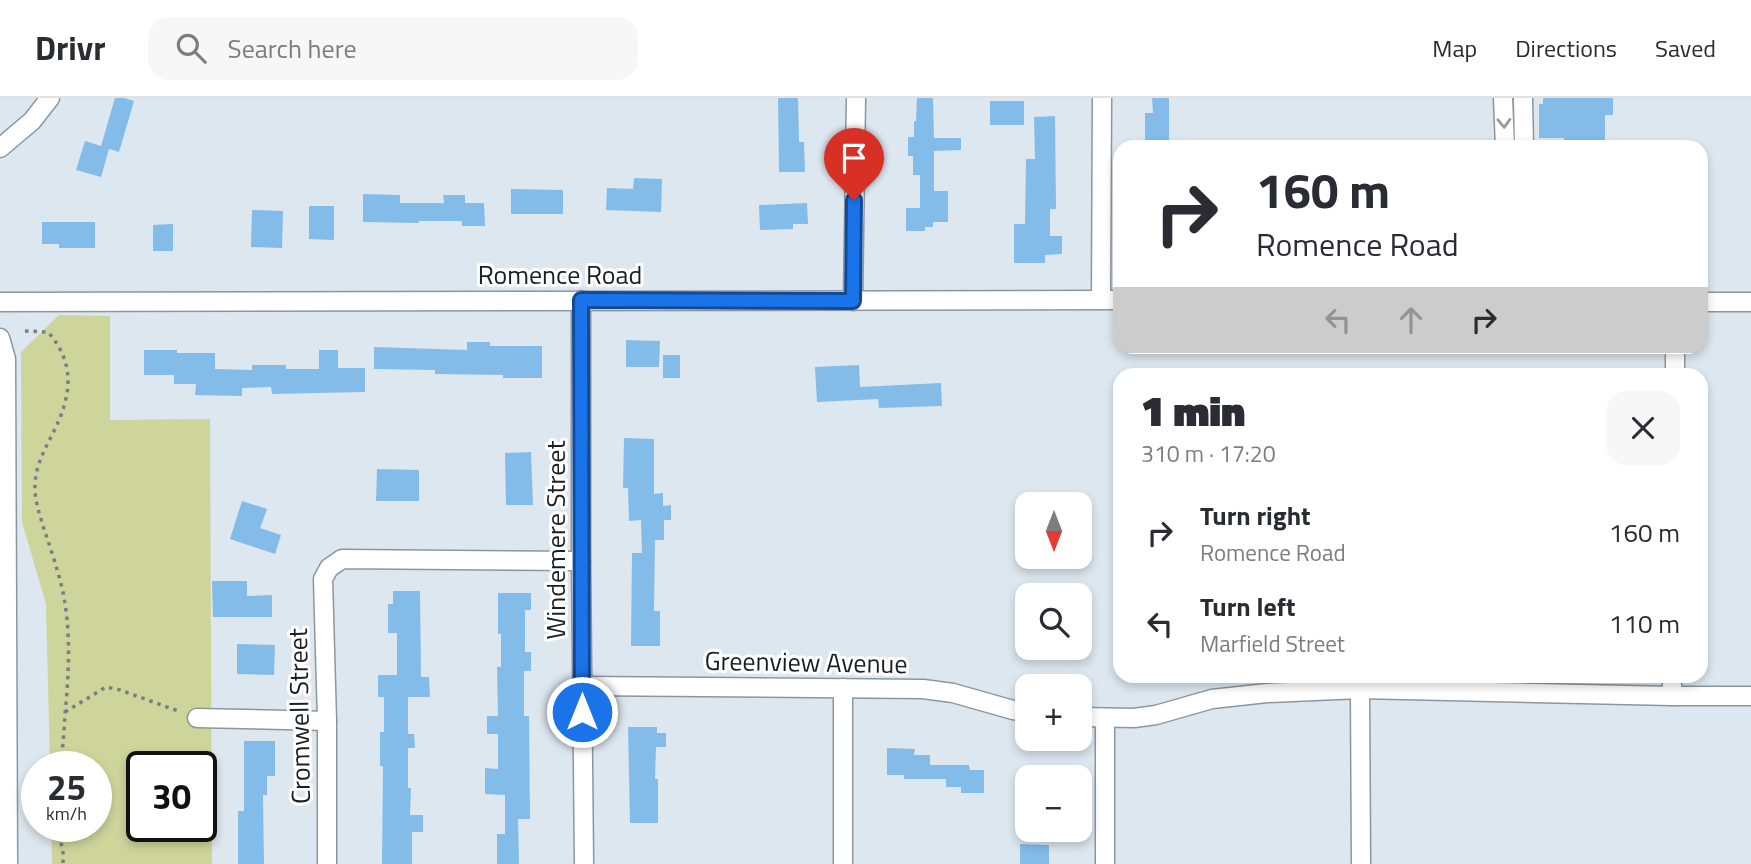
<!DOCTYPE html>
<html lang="en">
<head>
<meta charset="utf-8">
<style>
	body { margin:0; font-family:"Titillium Web",sans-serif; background:#f7f7f7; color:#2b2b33; height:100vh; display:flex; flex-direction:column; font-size:26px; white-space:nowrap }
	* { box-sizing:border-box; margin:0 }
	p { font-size:23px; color:#7c7c81 }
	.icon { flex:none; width:38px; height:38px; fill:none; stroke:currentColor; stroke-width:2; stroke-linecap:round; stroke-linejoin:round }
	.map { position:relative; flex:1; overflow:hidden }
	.drawer { position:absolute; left:1113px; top:270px; width:595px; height:315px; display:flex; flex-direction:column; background:#fff; border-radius:21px; box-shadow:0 4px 10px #0003 }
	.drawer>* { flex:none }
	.banner { position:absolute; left:1113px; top:42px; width:595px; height:214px; border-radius:21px; box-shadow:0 4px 10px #0003; background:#fff; color:#2b2b33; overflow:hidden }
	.needle { width:46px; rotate:180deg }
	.buttons { position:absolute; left:1015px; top:394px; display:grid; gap:14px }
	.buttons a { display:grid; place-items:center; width:77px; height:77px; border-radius:14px; background:#fff; box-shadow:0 4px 10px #0003; font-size:35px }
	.speed { position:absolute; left:21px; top:653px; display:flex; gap:14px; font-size:35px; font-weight:700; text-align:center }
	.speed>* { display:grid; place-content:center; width:91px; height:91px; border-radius:50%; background:#fff; box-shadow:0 4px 10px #0003; line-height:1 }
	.speed small { font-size:18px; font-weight:400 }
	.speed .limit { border:4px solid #111; border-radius:10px; background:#fff; color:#111 }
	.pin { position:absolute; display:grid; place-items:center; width:60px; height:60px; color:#fff; margin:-72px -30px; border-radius:50% 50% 50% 0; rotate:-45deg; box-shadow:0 0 7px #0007 }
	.pin .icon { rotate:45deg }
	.me { position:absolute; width:77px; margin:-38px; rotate:0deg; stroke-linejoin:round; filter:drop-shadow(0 0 5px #0008) }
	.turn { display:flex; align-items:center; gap:24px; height:147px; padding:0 28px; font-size:32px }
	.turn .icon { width:91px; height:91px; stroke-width:2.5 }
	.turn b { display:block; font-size:49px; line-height:60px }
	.lanes { display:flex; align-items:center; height:66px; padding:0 28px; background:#0003; justify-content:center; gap:35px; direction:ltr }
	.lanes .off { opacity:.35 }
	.round { display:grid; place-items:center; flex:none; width:74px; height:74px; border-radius:21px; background:#f7f7f7 }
	.headline { display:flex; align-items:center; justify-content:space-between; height:119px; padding:0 28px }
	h1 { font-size:42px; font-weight:800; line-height:52px }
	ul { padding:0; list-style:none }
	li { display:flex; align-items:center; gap:21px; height:91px; padding:0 28px }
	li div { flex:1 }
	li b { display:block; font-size:26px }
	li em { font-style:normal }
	header { display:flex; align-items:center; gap:42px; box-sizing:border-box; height:98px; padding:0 35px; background:#fff; border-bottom:2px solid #e1e1e2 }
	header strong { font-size:33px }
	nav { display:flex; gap:38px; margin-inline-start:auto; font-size:24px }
	.search { width:490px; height:63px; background:#f7f7f7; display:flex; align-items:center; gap:18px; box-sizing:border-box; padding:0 24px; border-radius:21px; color:#7c7c81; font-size:26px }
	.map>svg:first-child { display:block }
</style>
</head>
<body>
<header>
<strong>Drivr</strong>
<div class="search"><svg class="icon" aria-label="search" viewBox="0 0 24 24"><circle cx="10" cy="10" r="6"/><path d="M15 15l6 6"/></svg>Search here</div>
<nav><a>Map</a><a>Directions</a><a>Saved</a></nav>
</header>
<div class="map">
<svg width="1751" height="766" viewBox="0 0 1751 766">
	<rect width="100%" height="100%" fill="#dde7ef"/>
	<path fill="#ced59b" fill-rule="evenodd" d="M59,217L110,218V322L210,321L212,766H52L51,728H96V668H50L46,506L22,424L21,254ZM142,668H201V728H142Z"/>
	<g fill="#83bce8">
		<path d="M115,0H124L134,3L119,54L109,51L101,79L76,72L85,43L101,48Z"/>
		<path d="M778,0H798L799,44H804L805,74H779Z"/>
		<path d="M917,0H933L934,40H961V52L934,53V93H948V124H933V129H925V133H906V110H920V77H913V58H908V39H914V23H916Z"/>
		<path d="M1152,0H1169V49H1145V15H1153Z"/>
		<path d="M1543,0H1613V17H1605V49H1564V40H1539V6H1543Z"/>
		<rect x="990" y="3" width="34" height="24"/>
		<path d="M1055,18L1056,111H1050V138H1062V156L1045,157V165H1014V126H1025L1026,61H1035L1034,19Z"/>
		<path d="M634,80L662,81L661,114L606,112L607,90L633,91Z"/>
		<path d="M511,91L563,92V116H511Z"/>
		<path d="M363,96L400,97V105H444L443,97H465V105H484L485,128H462V123H419V125L363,124Z"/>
		<path d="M807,105L808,126H793V131L760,132L759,107Z"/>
		<path d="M309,108H334V142L309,141Z"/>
		<path d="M252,112L283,113L282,150L251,149Z"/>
		<path d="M42,124H95V150H59V146H42Z"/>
		<path d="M173,126V153H153V127Z"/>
		<path d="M626,242L660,243L659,269H626Z"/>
		<path d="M467,244H490V248H542V280H503V277L435,276V272L374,271V249L467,252Z"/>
		<path d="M144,252H177V255H215V271L252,272V267H286V271H319V252H338V270H365V294L272,296L271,289L242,290V298L195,297L196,286H174V277H144Z"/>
		<rect x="663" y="257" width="17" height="23"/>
		<path d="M859,267L860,289L941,285L942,308L879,310L878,301L817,304L815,269Z"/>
		<path d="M624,340L654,341V396L663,395V408L671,407V422H664V442H655L654,513H660V548H631L632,455H642L641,422L629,423L628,390H623Z"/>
		<path d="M531,354L533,407H506L505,355Z"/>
		<path d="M377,371L419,372V403H376Z"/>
		<path d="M242,403L267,411L260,430L281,437L275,456L230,441Z"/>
		<path d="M212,483H247V498L272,497V519H213Z"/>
		<path d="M393,493H420L421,579H429L430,599H408V636H414L415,650H408V690H411L410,717H423V734H412V766H382L383,668H380V634H384V599H378V577H397V535H388V506H393Z"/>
		<path d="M498,495H531V512H525V554H531V573H524V618H529L530,721H518L519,766H497V736H505V697L485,696V670L498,671V636H487V618H498L497,569H501V536H498Z"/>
		<path d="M237,546L275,547L274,577L237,576Z"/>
		<path d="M628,629H657V635H666V649H656L655,681H658V725H630Z"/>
		<path d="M244,643H275V678H267V697H263L264,766H238V713H244Z"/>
		<path d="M887,650L915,651L914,657H930V667H969L970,672H984V695H961V689H946V681H904V677H887Z"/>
		<path d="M1020,746L1049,747V766H1020Z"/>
	</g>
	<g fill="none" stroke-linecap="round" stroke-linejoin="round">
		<defs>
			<g id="minor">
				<path d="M1503,0L1505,49"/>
				<path d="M1523,0L1524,49"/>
				<path d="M0,50L32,23L50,0"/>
				<path d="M581,202V463L584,766"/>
				<path d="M1101,202L1102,0"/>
				<path d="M853,203L856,0"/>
				<path d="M0,204L1120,202"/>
				<path d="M1701,204H1751"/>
				<path d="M0,240L6,261L8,766"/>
				<path d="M1675,248V276"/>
				<path d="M582,588L923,591L953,595L1013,612L1027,614"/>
				<path d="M843,590V766"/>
				<path d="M1360,591L1361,766"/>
				<path d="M1672,598V578"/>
				<path d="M1080,619L1134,620L1156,617L1212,601L1267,595L1360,591L1672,598H1751"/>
				<path d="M197,620L327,623"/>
				<path d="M327,766V623L323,481L329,470L342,461L581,463"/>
				<path d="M1105,766V621"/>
			</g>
		</defs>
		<use href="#minor" stroke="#8d969e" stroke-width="21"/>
		<g stroke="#787f84" stroke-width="3.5" stroke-dasharray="3.5 5" stroke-linecap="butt">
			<path d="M25,233L48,234C77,267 71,300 52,337C44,353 36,367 35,386C34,400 39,414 43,428C50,449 58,472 63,494C71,534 69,575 65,616C64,633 63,651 60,668"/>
			<path d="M65,614L106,589L120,592L181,614"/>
			<path d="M58,728L63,755V766"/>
		</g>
		<use href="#minor" stroke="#fff" stroke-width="18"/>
	</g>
	<defs><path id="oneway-chevron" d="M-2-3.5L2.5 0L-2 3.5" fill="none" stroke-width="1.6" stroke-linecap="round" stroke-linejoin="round" transform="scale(1.75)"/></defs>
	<use stroke="#989a9b" href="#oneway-chevron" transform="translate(1504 25) rotate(88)"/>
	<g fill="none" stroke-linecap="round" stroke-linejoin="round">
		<defs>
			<path id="route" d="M582,614L581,202L853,203L854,102"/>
		</defs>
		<use href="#route" stroke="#114b97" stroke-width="18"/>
		<use href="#route" stroke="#1a73e8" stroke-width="12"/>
	</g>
	<g text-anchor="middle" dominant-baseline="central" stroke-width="6" stroke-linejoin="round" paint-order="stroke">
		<g font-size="26" fill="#1b1f21" stroke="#fff">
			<text x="560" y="176">Romence Road</text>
			<text transform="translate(555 442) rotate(-90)">Windemere Street</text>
			<text transform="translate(806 564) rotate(1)">Greenview Avenue</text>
			<text transform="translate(299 618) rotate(-91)">Cromwell Street</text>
		</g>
	</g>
</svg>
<div class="buttons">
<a><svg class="needle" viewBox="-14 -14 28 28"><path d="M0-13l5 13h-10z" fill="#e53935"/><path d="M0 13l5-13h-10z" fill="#7c7c81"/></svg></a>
<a><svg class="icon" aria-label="search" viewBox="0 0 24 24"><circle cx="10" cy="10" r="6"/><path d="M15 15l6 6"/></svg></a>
<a>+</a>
<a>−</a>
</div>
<div class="speed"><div>25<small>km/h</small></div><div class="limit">30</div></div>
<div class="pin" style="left:854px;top:102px;background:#d93025"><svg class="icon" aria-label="arrive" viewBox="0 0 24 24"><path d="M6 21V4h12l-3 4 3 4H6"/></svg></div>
<svg class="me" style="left:582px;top:614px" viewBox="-20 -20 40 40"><circle r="17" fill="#1a73e8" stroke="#fff" stroke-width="3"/><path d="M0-11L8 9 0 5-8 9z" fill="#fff"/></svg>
<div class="banner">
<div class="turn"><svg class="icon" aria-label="right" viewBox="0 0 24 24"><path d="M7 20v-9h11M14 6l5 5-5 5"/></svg><div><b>160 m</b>Romence Road</div></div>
<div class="lanes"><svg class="icon off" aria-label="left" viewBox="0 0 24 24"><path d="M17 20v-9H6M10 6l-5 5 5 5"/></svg><svg class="icon off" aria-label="ahead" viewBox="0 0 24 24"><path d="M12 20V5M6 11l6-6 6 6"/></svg><svg class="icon" aria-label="right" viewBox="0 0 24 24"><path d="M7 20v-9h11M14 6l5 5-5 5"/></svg></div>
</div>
<section class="drawer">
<div class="headline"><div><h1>1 min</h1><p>310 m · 17:20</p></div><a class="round"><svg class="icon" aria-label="close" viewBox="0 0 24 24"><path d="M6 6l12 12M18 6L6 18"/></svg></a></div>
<ul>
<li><svg class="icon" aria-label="right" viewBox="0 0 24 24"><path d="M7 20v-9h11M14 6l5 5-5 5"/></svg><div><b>Turn right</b><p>Romence Road</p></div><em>160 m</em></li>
<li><svg class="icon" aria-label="left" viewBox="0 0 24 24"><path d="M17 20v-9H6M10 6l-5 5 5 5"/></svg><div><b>Turn left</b><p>Marfield Street</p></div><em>110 m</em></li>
</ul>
</section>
</div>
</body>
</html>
